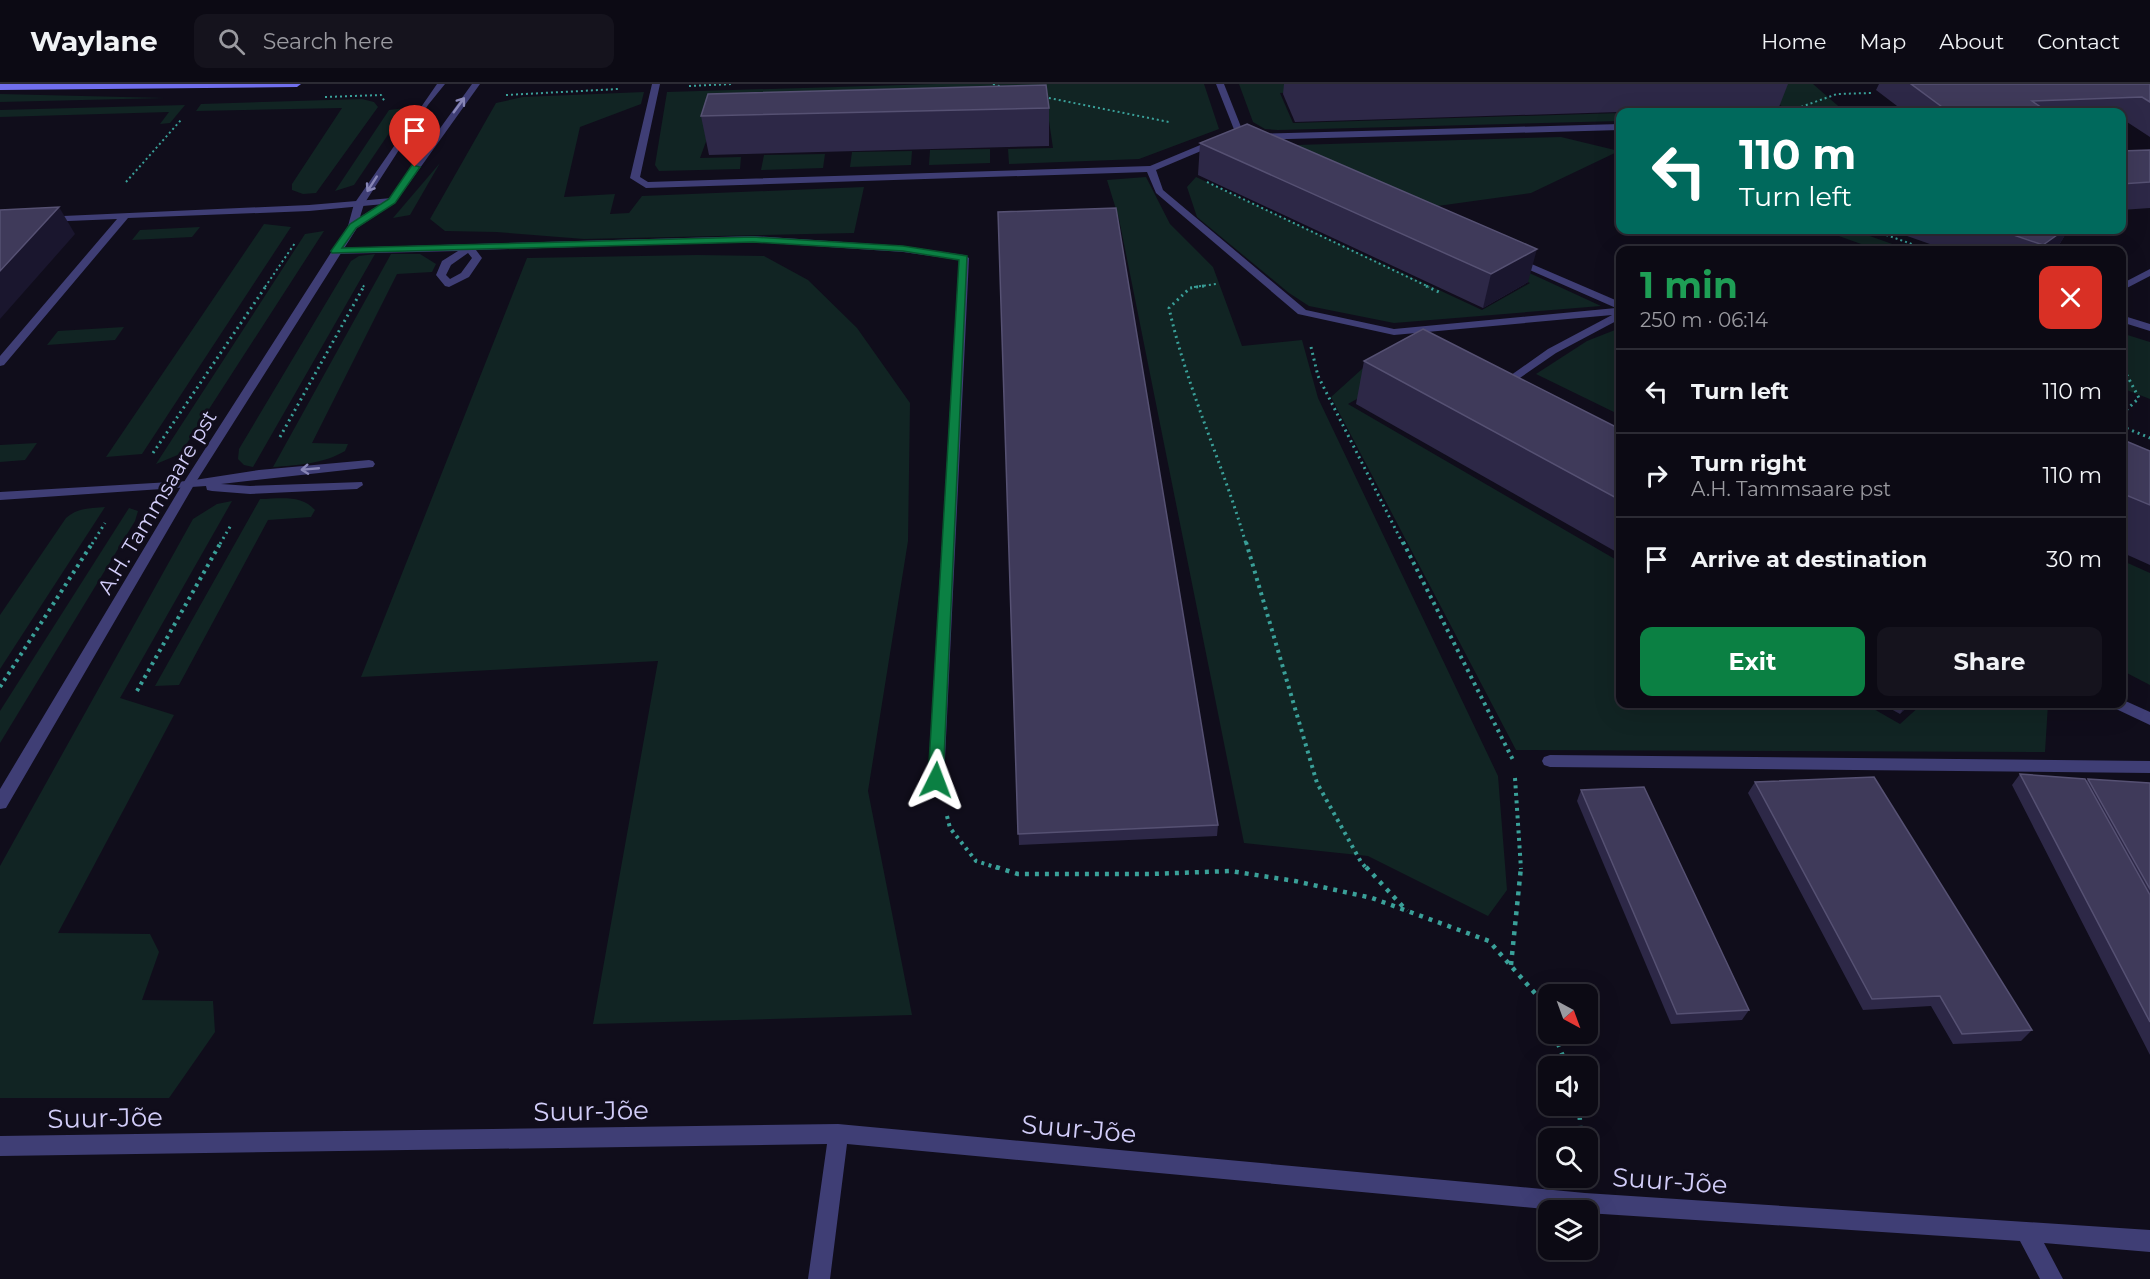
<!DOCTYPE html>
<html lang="en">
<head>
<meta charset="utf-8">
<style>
	body { margin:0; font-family:Montserrat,sans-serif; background:#15131d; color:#f1f3f6; height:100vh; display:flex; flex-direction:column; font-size:22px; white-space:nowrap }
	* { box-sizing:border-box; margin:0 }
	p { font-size:20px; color:#9a9aa0 }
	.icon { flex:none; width:33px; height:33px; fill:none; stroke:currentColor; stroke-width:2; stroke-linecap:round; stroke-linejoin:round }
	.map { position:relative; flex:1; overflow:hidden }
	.side { position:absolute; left:1616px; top:162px; width:510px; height:462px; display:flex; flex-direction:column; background:#0c0a14; border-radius:12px; box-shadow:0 6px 24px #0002,0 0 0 2px #2c2b34 }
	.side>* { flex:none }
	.guide { position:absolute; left:1616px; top:24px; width:510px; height:126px; border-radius:12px; box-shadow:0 6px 24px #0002,0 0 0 2px #2c2b34; background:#00695c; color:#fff; overflow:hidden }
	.needle { width:39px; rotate:139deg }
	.buttons { position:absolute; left:1538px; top:900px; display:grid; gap:12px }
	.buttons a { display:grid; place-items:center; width:60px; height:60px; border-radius:12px; background:#0c0a14; box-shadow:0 6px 24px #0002,0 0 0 2px #2c2b34; font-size:30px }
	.pin { position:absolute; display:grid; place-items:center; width:51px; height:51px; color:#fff; margin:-62px -26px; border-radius:50% 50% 50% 0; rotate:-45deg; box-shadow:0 0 6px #0007 }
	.pin .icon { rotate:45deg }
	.me { position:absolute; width:66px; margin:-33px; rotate:3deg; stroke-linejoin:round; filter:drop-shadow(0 0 4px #0008) }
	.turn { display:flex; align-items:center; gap:21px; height:126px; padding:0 24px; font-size:27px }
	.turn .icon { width:78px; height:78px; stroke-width:2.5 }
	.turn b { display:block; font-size:42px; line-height:51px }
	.round { display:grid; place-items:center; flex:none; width:63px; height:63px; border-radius:12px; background:#15131d }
	.overview { display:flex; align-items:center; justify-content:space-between; height:102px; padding:0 24px }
	h1 { font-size:36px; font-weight:700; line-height:45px; color:#1e9e55 }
	.primary-button { display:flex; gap:12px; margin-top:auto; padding:12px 24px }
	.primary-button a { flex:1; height:69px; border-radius:12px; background:#0b8043; color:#fff; font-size:24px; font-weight:700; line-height:69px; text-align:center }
	.primary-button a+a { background:#15131d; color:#f1f3f6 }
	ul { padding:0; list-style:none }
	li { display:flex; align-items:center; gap:18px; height:84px; padding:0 24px; border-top:2px solid #2c2b34 }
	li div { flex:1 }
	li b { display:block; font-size:22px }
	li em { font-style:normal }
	header { display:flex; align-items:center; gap:36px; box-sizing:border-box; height:84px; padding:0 30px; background:#0c0a14; border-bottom:2px solid #2c2b34 }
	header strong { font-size:28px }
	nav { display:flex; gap:33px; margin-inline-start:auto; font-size:21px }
	.search { width:420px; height:54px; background:#15131d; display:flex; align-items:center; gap:15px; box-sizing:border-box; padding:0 21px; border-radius:12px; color:#9a9aa0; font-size:22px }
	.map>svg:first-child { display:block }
</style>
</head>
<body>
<header>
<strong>Waylane</strong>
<div class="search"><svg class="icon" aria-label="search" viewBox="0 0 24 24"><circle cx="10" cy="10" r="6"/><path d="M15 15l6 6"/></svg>Search here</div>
<nav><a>Home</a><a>Map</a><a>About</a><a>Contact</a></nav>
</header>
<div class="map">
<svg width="2150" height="1195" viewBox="0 0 2150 1195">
	<rect width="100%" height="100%" fill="#100d1b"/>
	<g fill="#112423">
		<path d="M936,0H1204L1219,45L1139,75L1009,80L1008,65L1053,64L1049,37L711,44L700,74L741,73L740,85L659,87L655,81L667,8Z"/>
		<path d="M1239,0H1323L1327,7L1280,9L1293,39L1620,29V37L1278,46L1265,45L1253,38Z"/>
		<path d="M1757,0H1813L1845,28H1788Z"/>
		<path d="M644,8L641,20L580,43L564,113L615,110L610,130L629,129L642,112L864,103L854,149L584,155L496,148L445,147L430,135L496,19L523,13Z"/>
		<path d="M0,10L165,14L0,18Z"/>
		<path d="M362,15L374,18L378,23L316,109L303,110L292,106V100L342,24L196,27L201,20Z"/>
		<path d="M185,21L170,39L160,40L169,28L0,33V26Z"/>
		<path d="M406,24L354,101L335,107L389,26Z"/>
		<path d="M1561,53L1619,67L1531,109L1423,124L1289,65L1296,61Z"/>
		<path d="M990,65V79L929,81L930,66Z"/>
		<path d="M912,67L911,81L850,83L852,68Z"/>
		<path d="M825,70L823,84L761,86L764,71Z"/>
		<path d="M440,79L410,131L393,134Z"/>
		<path d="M1146,93L1170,140L1213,183L1242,262L1302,256L1318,314L1498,692L1507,806L1488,832L1368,772L1244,759L1119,135L1107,96Z"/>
		<path d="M1196,93L1482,226L1530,199L1488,179L1497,174L1601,222L1394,239L1309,222L1289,209L1197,133L1187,103Z"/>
		<path d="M264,140L291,143L142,370L106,373Z"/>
		<path d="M200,143L192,153L132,156L140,146Z"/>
		<path d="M1822,146H1853L1909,166H1878Z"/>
		<path d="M324,147L180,370L156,380L305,150Z"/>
		<path d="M375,170L253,383L244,381L238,375L239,365L351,177L359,172Z"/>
		<path d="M391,170H420L436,180L432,188L397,190L312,359L348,360L345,367C323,380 298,381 273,383Z"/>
		<path d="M697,171L764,172L808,196L857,244L910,319L908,457L868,707L912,931L593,940L658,577L361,593L527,174Z"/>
		<path d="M124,243L115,256L47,261L58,247Z"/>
		<path d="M1620,244V331L1536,290L1587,257Z"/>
		<path d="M2121,249L2150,258V315L2124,305L2121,307Z"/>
		<path d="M1372,276L1408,286L1348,320L1620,478V620H1865L1900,640L1922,620H2048L2045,668L1516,666L1331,313Z"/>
		<path d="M37,359L25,376L0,378V361Z"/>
		<path d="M260,415C279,415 301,410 315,426L311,433L268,436L179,601L155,602Z"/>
		<path d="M232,417L120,614L174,631L58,849L150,850L159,868L142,916L213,917L215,948L169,1014H0V782L193,435L217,420Z"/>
		<path d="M105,423L0,585V531L66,434C77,424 91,424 105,423Z"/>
		<path d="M129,424L138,427L135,437L0,659V627Z"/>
		<path d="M2121,476L2150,489V601L2121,586Z"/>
	</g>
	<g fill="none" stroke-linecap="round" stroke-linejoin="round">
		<g stroke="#3aa099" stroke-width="2" stroke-dasharray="2 3" stroke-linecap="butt">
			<path d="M993,0L1005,4"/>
			<path d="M689,2L733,0"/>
			<path d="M506,11L618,5"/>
			<path d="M325,13L381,11L385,18"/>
			<path d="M1044,13L1169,38"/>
			<path d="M1787,28L1837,10L1871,9"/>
			<path d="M126,98L181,36"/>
			<path d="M1207,98L1429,203"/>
			<path d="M1872,146L1929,166"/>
			<path d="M265,203L295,159"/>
			<path d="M363,203L365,200"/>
			<path d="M1194,203L1216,200"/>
		</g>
		<g stroke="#3aa099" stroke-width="3" stroke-dasharray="2 4" stroke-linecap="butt">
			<path d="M1204,202L1190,204L1169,224C1187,305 1223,380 1246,460"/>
			<path d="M1426,202L1439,208"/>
			<path d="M1311,263L1318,292L1403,460"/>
			<path d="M2121,280L2139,314L2121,331"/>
			<path d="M2121,342L2150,354"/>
			<path d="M280,353L364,202"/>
			<path d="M153,369L266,202"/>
			<path d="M92,460L105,439"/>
			<path d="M220,460L231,441"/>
		</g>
		<g stroke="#3aa099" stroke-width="4" stroke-dasharray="3 4.5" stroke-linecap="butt">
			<path d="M1246,458L1317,699L1361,778L1367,785"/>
			<path d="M1403,458L1513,676"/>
			<path d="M0,603L93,458"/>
			<path d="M137,607L221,458"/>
			<path d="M1515,694L1521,785"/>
			<path d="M947,732L950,744L976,777L1001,785"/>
		</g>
		<g stroke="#3aa099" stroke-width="4.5" stroke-dasharray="4 6" stroke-linecap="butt">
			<path d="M996,783L1018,790H1149L1230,787L1295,797L1372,814L1489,857L1541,916L1548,934"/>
			<path d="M1366,783L1407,827"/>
			<path d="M1511,881L1521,783"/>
			<path d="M1554,950L1567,982"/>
			<path d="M1579,1022L1581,1054"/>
		</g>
		<g fill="#3f3e75" fill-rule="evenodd">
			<path d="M392,114L395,115V119L309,127L128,134L4,281L0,282V272L117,135L44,138L41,137V133L309,121Z"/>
			<path d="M753,152L903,162L964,171L969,174L944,696L942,700L936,702L930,700L928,696L959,176L903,168L753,158L476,166L482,174L469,193L449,203L445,202L436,191L442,177L458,167L335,170L330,167L335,164ZM468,169L472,174L461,189L450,195L446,191L451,181Z"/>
			<path d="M369,376L373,377L375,380L373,383L221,400L250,402L362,398L363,401L357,405L250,410L212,407L207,406L206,402L0,416V408L188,397L259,386Z"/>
		</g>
		<g fill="#3f3e75" fill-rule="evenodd">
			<path d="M437,0H445L428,21L364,120L360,133L389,115L472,0H480L395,119L357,144L194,401L6,724L0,725V705L182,401L348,142L354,120Z"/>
			<path d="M652,0H660L640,93L648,98L1150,82L1217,54L1220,55V59L1156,86L1163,106L1306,226L1394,245L1616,224L1509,177V173L1513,172L1620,218V235L1556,269L1501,307L1495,303L1497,301L1548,265L1612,231L1394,251L1298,230L1156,109L1147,88L646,104L630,94Z"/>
			<path d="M1216,0H1224L1245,53L1244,55L1237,53Z"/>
			<path d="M1620,40V46L1255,56L1251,53L1255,50Z"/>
			<path d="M2150,185V192L2121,207V200Z"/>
			<path d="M2121,231L2150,240V247L2121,238Z"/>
			<path d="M2121,615L2150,628V641L2114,624L2112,620H2121Z"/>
			<path d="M1550,671L2150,677V689L1550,683L1544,681L1542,677L1544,673Z"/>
			<path d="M838,1040L1585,1109L2150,1146V1168L2044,1159L2063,1195H2040L2020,1157L1587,1129V1126H1555L847,1060L830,1195H808L827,1060L0,1072V1052Z"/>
		</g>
		<path fill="#716fee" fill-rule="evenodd" d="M0,0H301L297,3L0,6Z"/>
	</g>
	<g fill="#2d2847">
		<path d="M1284,0H1788L1779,23L1295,38L1283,10Z"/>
		<path d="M1879,0H2150V53L2127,38H2121V28H1905L1876,6Z"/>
		<path d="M1049,24V62L709,71L701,32Z"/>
		<path d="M1200,59L1528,198L1483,224L1198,91Z"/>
		<path d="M2150,66V124L2121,126V67Z"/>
		<path d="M998,128L1218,741L1217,752L1019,761Z"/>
		<path d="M1890,146H2068L2056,166H1947Z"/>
		<path d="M1364,277L1620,345V470L1356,320Z"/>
		<path d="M2121,355L2150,367V481L2121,468Z"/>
		<path d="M1882,620H1911L1900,630Z"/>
		<path d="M2020,690L2086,697L2088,695L2150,699V971L2012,701Z"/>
		<path d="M1755,698L2032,946L2021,957L1953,960L1931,922L1863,926L1748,709Z"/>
		<path d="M1581,706L1749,926L1742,936L1671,940L1577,717Z"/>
	</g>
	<g fill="#1a162e">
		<path d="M59,123L75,150L0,235V187Z"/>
		<path d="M2064,146H2068L2056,166H2040L2043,161Z"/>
		<path d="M1537,165L1528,198L1483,224L1491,190Z"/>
		<path d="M1907,620H1911L1900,630Z"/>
	</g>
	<g fill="#3f3a5a" stroke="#565173" stroke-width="1.5">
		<path d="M1911,0H2150V18L2142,13L2032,17L2048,28H1949Z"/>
		<path d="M1046,1L1049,24L701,32L708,10Z"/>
		<path d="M1733,25L1744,28H1727Z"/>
		<path d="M1247,40L1537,165L1491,190L1200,59Z"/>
		<path d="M2150,66V98L2121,100V67Z"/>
		<path d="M59,123L0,187V126Z"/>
		<path d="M1116,124L1218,741L1018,750L998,128Z"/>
		<path d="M1999,146H2064L2043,161Z"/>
		<path d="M1423,245L1620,345V416L1364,277Z"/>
		<path d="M2121,355L2150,367V421L2121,409Z"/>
		<path d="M2020,690L2085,695L2150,811V938Z"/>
		<path d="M1874,693L2032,946L1962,950L1940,912L1872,915L1755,698Z"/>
		<path d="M2088,695L2150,699V805Z"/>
		<path d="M1644,703L1749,926L1677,930L1581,706Z"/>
	</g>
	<defs><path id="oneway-shaft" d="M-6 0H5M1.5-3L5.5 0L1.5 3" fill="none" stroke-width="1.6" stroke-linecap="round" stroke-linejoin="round" transform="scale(1.5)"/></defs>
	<g stroke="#8886b7">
		<use href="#oneway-shaft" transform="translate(459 21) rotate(-54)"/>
		<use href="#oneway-shaft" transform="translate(372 100) rotate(123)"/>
		<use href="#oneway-shaft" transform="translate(310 385) rotate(175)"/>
	</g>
	<path fill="#0b8043" stroke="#07532c" stroke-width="1.5" d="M412,81L420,83L395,119L356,144L342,164L753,153L903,162L967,172L943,696L941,700H931L928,696L959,176L903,167L753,158L332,169L331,167L350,140L389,115Z"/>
	<g text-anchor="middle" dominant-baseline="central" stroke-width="6" stroke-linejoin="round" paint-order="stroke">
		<g font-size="21" fill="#d2cdf9" stroke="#100d1b">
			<text transform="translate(157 418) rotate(-59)">A.H. Tammsaare pst</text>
		</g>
		<g font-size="26" fill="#d2cdf9" stroke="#100d1b">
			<text transform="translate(591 1027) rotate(-1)">Suur-Jõe</text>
			<text transform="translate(105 1034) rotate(-1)">Suur-Jõe</text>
			<text transform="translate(1079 1045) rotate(5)">Suur-Jõe</text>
			<text transform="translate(1670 1097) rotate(4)">Suur-Jõe</text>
		</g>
	</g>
</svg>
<div class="buttons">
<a><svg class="needle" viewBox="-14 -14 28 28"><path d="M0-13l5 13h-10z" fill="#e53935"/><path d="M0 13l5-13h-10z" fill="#9a9aa0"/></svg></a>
<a><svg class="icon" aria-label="sound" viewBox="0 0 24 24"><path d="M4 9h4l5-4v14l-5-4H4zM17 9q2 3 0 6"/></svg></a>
<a><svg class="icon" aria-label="search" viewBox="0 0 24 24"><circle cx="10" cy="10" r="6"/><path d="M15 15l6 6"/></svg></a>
<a><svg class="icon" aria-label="layers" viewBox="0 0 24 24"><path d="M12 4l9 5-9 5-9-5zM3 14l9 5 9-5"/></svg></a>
</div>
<div class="pin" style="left:415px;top:83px;background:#d93025"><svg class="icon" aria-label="arrive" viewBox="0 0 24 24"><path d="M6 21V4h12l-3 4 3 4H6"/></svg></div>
<svg class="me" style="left:936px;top:696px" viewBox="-20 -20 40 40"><path d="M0-17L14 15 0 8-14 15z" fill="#0b8043" stroke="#fff" stroke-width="4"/></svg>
<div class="guide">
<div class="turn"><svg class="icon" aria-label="left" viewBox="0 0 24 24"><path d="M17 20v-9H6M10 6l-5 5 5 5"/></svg><div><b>110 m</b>Turn left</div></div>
</div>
<section class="side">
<div class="overview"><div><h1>1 min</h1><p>250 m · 06:14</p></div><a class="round" style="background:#d93025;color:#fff"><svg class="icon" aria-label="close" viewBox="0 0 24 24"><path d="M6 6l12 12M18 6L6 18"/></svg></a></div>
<ul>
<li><svg class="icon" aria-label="left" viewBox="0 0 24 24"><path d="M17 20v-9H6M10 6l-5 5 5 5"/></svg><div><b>Turn left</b></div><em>110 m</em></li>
<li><svg class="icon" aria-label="right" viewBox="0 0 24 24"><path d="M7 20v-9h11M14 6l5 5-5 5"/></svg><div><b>Turn right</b><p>A.H. Tammsaare pst</p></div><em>110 m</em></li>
<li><svg class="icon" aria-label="arrive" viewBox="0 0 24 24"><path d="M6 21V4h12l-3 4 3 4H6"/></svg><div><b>Arrive at destination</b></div><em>30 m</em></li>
</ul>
<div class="primary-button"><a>Exit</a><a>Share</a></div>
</section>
</div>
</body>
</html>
